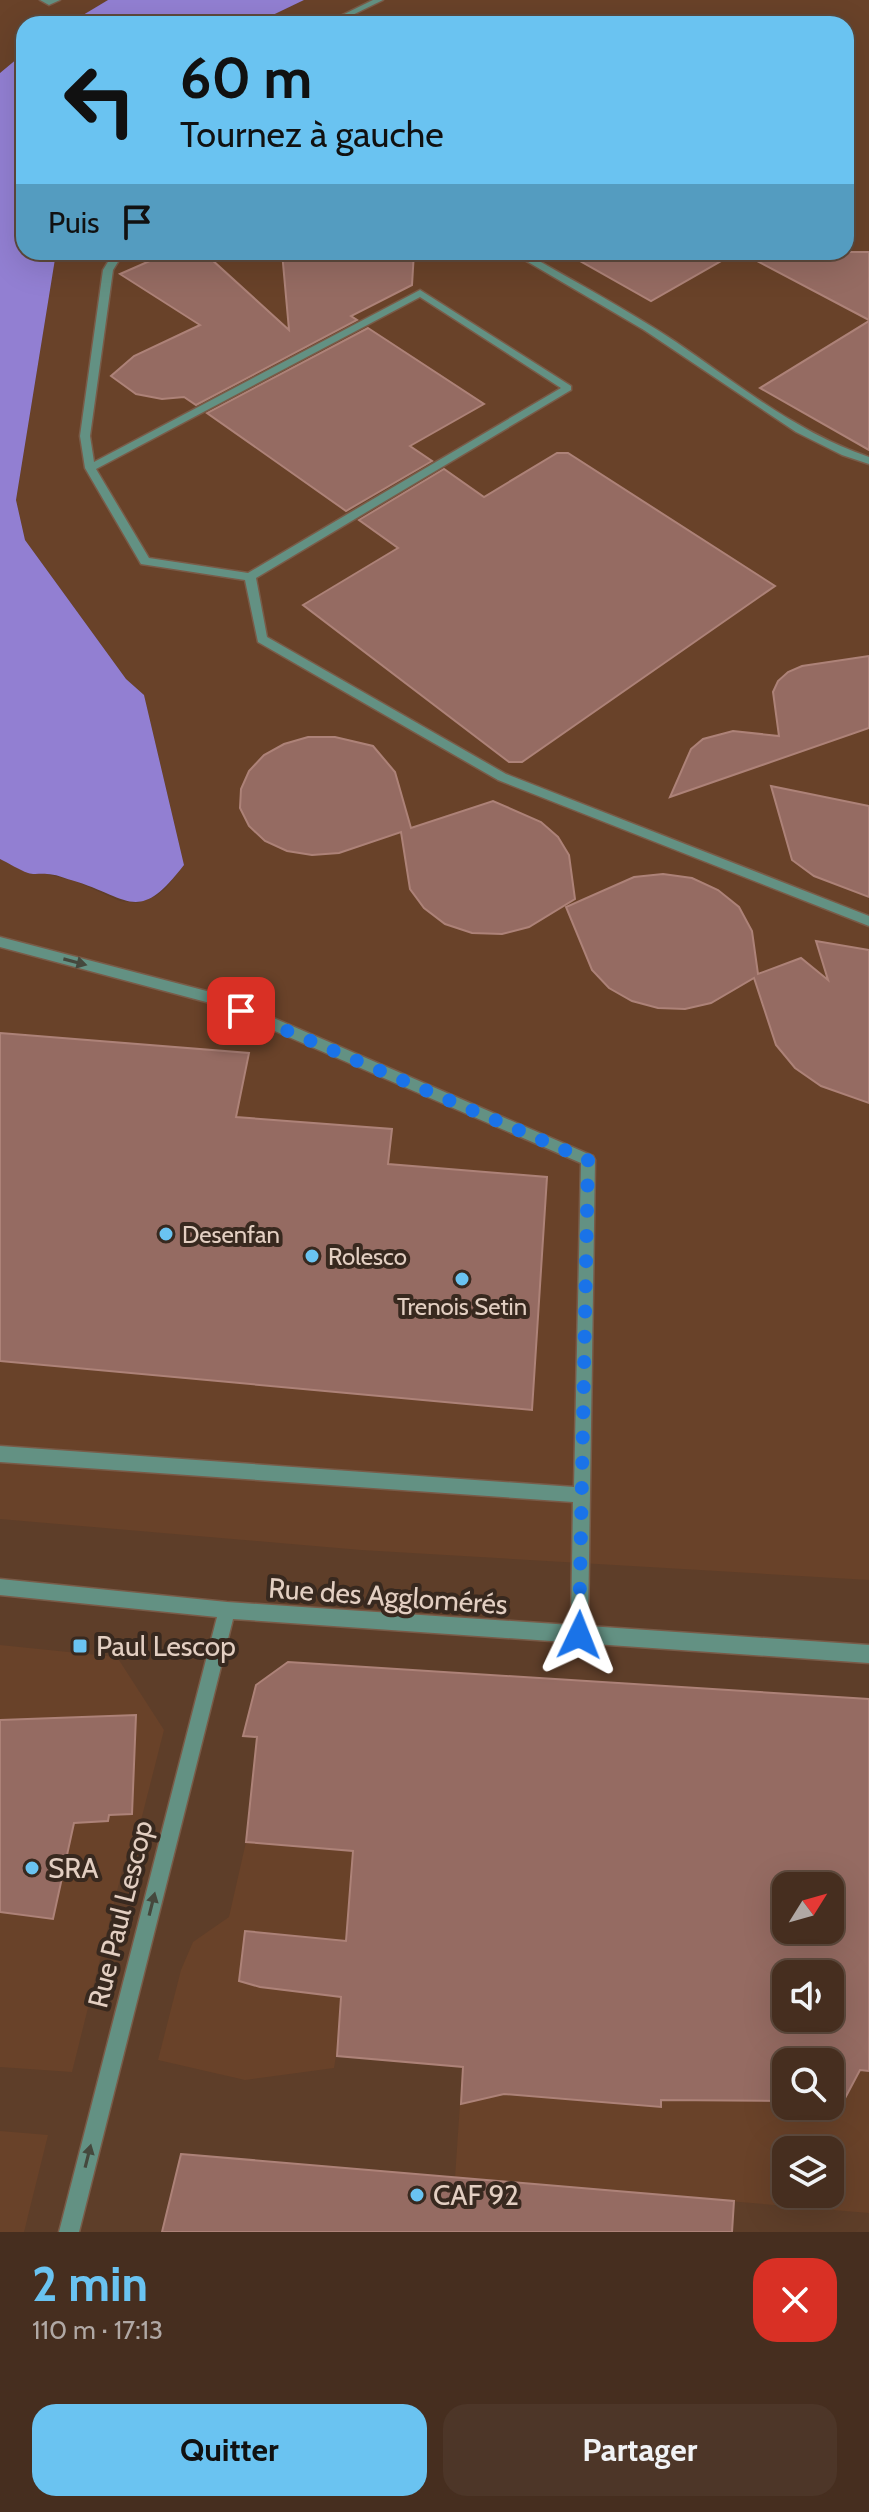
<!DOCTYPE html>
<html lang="fr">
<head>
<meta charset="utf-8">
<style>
	body { margin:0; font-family:Cabin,sans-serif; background:#4d3628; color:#f1f3f6; height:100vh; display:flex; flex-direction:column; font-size:30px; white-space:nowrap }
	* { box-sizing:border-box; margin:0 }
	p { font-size:26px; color:#b0a8a4 }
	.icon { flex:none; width:44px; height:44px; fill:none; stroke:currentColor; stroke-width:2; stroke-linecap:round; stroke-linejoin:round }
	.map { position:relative; height:2232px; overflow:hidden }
	.details { display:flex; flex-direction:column; background:#462e1f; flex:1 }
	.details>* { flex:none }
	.banner { position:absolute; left:16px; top:16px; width:838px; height:244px; border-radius:24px; box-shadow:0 8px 32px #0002,0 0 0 2px #5e4a3d; background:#6ac3f1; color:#111; overflow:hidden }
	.needle { width:52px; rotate:53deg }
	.tools { position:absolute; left:772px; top:1872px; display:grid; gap:16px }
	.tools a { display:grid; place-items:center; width:72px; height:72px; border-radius:16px; background:#462e1f; box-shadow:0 8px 32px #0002,0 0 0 2px #5e4a3d; font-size:40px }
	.pin { position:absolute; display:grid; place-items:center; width:68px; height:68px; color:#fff; margin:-34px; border-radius:16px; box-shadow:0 4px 12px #0006 }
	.me { position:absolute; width:88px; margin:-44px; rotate:2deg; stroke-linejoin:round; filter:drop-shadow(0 0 6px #0008) }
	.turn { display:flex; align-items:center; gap:28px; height:168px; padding:0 32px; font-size:36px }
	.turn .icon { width:104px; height:104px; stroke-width:2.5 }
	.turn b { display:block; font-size:56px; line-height:68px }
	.then { display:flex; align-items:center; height:76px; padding:0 32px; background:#0003; gap:16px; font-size:30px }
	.round { display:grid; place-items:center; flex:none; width:84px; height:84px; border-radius:24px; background:#4d3628 }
	.overview { display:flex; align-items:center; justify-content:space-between; height:136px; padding:0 32px }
	h1 { font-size:48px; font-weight:700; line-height:60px; color:#6ac3f1 }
	.cta { display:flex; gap:16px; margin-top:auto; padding:16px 32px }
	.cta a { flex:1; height:92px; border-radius:24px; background:#6ac3f1; color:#111; font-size:32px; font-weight:700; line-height:92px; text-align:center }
	.cta a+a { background:#4d3628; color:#f1f3f6 }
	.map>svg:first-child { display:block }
</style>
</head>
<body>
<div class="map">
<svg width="869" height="2232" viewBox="0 0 869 2232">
	<rect width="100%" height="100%" fill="#5e3e29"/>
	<g fill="#694229" fill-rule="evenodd">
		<path d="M0,0H108L68,24H24V53L0,73Z"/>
		<path d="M304,0H869V1580L361,1550L0,1519V859L30,874H46L75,881L120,901L137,903L156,896L166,888L184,865L144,695L126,679L25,540L16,500L55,259L59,252H846V24H254Z"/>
		<path d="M0,1645L117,1657L164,1730L138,1832L123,1867L72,2072L0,2067Z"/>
		<path d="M869,1801V2213L455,2178L463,2059L413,2062L336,2056L334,2068L245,2080L158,2060L181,1970L193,1942L229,1917L246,1842ZM786,1886H830V1930H786ZM786,1974H830V2018H786ZM786,2062H830V2106H786ZM786,2150H830V2194H786Z"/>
		<path d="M0,2131L48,2135L24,2232H0Z"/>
	</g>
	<g fill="#927fd2">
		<path d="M108,0H304L254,24H68Z"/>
		<path d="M24,53V252H59L55,259L16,500L25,540L126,679L144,695L184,865C137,926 130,897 71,880C64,878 55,874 47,874C41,873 34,875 28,873C19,870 9,863 0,859V73Z"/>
	</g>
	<g fill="#956b62" stroke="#ad8278" stroke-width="2" fill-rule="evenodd">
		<path d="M187,252L211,259L289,330L282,252H414L412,285L351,316L357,320L196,405L184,397L162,399L136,394L111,376L134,356L200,325L120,274L161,256Z"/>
		<path d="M564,252H737L651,301Z"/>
		<path d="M740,252H869V320Z"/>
		<path d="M869,321V450L760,388Z"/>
		<path d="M368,328L484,404L410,446L432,461L346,511L207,413Z"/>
		<path d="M557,453H568L775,586L522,762H509L303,605L398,548L359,520L444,469L484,497Z"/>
		<path d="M869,656V728L670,797L691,749L703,739L733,731L779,736L773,692L778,681L788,672L802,666Z"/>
		<path d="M308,737H335L373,746L395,772L411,828L493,801L541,822L558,837L569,855L575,899L529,927L502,934L472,933L445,924L424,908L410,889L401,832L339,853L312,855L287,851L265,841L249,826L240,808L241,789L249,771L264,755L284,744Z"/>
		<path d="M771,786L869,806V897L814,876L792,860Z"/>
		<path d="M663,874L692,878L718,890L739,907L752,931L758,974L801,958L828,980L816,941L869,950V1103L821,1086L795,1068L776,1045L754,978L711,1003L685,1009L658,1008L632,1001L609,988L592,970L566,907L634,877Z"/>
		<path d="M0,1033L249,1053L236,1117L392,1129L388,1164L547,1177L532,1410L0,1361Z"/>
		<path d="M288,1662L869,1699V2071L860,2070L843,2102H830V2062H786V2101L661,2100V2107L504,2094L461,2104L463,2067L337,2056L341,1997L260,1987L239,1981L245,1931L346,1941L353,1851L246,1842L257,1737L243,1736L256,1685ZM786,1886H830V1930H786ZM786,1974H830V2018H786Z"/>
		<path d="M136,1715L132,1814L109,1815L108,1821L74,1823L53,1919L0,1912V1720Z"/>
		<path d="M181,2154L734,2201L732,2232H162Z"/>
	</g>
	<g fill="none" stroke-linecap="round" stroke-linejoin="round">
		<defs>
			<g id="minor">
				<path d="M40,0H60L49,5Z"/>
				<path d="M373,0H383L334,24H324Z"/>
				<path d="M114,252H124L113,270L90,436L94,462L420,290L571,386V390L256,578L267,637L506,774L869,916V926L498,780L258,642L245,580L141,564L85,468L80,436L103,270ZM420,297L561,388L248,573L149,558L96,469Z"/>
				<path d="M511,252H523C574,281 626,309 676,342C738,384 797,433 869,457V464L842,455L796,432L644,330Z"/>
				<path d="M0,937L218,994L593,1156L595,1160L588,1626L869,1645V1663L233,1619L79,2232H59L217,1617L0,1595V1579L227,1602L571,1625L573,1502L0,1462V1446L574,1487L581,1163L210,1003L0,947Z"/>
			</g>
		</defs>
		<use href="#minor" stroke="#795b48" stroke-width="3"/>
		<use href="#minor" fill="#639183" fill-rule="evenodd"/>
	</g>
	<defs><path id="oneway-solid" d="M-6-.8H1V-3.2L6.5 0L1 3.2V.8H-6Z" transform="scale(2)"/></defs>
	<g fill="#45483d">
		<use href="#oneway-solid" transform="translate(75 962) rotate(15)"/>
		<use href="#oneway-solid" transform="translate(152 1904) rotate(-76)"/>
		<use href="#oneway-solid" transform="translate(88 2156) rotate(-76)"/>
	</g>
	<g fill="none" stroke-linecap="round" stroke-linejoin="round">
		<path stroke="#1a73e8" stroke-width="14" stroke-dasharray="0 25.2" d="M241,1011L588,1160L579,1635"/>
	</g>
	<g fill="#6ac3f1" stroke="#38291f" stroke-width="3">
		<circle cx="166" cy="1234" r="8"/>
		<circle cx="312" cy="1256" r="8"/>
		<circle cx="462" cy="1279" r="8"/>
		<rect x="72" y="1638" width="16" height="16" rx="4"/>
		<circle cx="32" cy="1868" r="8"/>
		<circle cx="417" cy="2195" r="8"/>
	</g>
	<g text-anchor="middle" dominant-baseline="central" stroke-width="8" stroke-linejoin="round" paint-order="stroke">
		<g font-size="24" fill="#e3cfc2" stroke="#38291f" text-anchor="start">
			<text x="182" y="1234">Desenfan</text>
			<text x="328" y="1256">Rolesco</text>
			<text x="462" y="1306" text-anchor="middle">Trenois Setin</text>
		</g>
		<g font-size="28" fill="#e3cfc2" stroke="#38291f">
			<text transform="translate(388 1596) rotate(4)">Rue des Agglomérés</text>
			<text transform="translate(120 1914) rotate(-76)">Rue Paul Lescop</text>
		</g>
		<g font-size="28" fill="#e3cfc2" stroke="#38291f" text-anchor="start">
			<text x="96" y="1646">Paul Lescop</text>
			<text x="48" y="1868">SRA</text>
			<text x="433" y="2195">CAF 92</text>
		</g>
	</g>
</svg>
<div class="tools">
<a><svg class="needle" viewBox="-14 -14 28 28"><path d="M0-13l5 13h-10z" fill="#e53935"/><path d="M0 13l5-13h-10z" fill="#b0a8a4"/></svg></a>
<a><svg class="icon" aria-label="sound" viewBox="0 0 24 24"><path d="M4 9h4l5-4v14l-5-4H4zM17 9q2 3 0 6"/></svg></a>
<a><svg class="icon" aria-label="search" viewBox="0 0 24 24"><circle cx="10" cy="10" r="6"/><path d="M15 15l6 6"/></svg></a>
<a><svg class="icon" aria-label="layers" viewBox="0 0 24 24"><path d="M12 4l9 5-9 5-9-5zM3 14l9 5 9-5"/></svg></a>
</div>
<div class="pin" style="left:241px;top:1011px;background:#d93025"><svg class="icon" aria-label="arrive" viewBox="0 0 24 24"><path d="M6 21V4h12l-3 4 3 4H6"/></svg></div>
<svg class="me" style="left:579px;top:1635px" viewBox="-20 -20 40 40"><path d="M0-17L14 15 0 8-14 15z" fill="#1a73e8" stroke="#fff" stroke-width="4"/></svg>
<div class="banner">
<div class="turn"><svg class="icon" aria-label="left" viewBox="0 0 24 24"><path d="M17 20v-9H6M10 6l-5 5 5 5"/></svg><div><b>60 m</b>Tournez à gauche</div></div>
<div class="then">Puis<svg class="icon" aria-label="arrive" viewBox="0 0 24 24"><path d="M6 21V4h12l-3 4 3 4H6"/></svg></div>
</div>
</div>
<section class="details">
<div class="overview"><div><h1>2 min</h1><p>110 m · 17:13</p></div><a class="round" style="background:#d93025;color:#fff"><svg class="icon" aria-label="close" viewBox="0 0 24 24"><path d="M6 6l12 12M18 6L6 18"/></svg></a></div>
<div class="cta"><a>Quitter</a><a>Partager</a></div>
</section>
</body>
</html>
